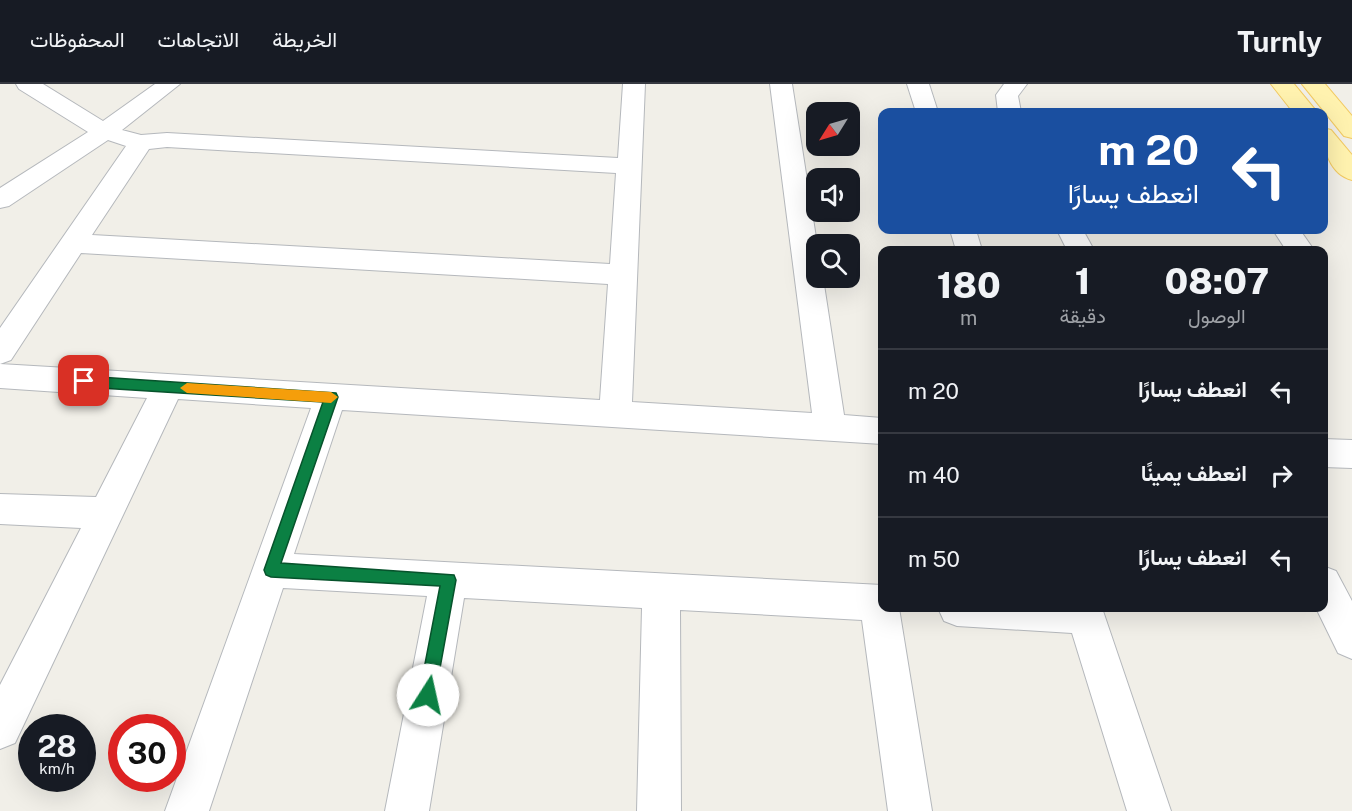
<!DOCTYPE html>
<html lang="ar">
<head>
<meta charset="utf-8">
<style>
	body { margin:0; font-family:"Public Sans",Vazirmatn,sans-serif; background:#242831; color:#f1f3f6; direction:rtl; height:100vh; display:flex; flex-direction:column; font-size:22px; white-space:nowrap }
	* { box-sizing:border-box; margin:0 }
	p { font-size:20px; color:#9ea1a6 }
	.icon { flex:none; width:33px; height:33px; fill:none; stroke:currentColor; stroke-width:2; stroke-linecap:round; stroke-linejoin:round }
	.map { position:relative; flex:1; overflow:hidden; direction:ltr }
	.drawer { position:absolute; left:878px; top:162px; width:450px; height:366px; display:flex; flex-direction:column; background:#171b24; border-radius:12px; box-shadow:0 6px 24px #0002; direction:rtl }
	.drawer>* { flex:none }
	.top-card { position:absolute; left:878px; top:24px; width:450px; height:126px; border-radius:12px; box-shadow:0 6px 24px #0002; direction:rtl; background:#1a4fa0; color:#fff; overflow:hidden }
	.needle { width:39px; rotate:233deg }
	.buttons { position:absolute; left:806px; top:18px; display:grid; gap:12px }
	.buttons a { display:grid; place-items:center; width:54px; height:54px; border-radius:12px; background:#171b24; box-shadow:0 6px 24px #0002; font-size:30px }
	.speed { position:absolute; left:18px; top:630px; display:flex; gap:12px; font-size:30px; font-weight:700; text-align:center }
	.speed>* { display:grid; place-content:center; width:78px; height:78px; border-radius:50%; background:#171b24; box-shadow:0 6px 24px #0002; line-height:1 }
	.speed small { font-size:15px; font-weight:400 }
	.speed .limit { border:9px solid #d22; background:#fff; color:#111 }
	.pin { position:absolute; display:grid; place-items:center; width:51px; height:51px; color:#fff; margin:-26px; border-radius:12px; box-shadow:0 3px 9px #0006 }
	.me { position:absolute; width:66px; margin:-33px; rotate:10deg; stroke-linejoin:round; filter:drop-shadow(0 0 4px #0008) }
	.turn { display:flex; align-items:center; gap:21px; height:126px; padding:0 30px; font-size:27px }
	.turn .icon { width:78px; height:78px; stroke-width:2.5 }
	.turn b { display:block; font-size:42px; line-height:51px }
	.eta { display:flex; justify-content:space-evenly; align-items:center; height:102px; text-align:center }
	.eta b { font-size:36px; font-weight:800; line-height:42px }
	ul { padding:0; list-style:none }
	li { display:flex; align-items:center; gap:18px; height:84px; padding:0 30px; border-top:2px solid #363941 }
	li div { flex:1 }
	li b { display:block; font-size:22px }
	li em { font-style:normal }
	header { display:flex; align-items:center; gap:36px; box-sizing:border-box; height:84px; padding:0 30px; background:#171b24; border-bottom:2px solid #363941 }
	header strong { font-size:28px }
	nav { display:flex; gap:33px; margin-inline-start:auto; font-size:21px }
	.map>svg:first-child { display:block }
</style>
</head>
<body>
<header>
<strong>Turnly</strong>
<nav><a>الخريطة</a><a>الاتجاهات</a><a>المحفوظات</a></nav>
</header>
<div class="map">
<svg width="1352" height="727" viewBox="0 0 1352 727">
	<rect width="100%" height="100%" fill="#f1efe8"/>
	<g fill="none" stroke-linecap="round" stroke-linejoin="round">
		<defs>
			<g id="minor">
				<path d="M16,0H43L103,37L155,0H180L122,46L141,51L167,49L618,74L623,0H645L632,318L812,329L770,0H792L817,160L816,194H823L844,331L882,334V360L342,326L294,470L882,501V524H899L932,727H888L862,536L680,526L681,727H637L642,524L464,514L429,727H385L427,512L283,504L209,727H165L311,324L178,315L15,659L0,665V601L81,444L0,440V410L96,413L147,314L0,304V280L600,316L608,200L81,169L11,276L0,280V244L126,62L108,56L9,122L0,124V104L88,48L19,5ZM167,63L616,89L610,180L92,151L149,65Z"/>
				<path d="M907,0H929L938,28H916Z"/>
				<path d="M1004,0H1027L1018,12L1021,28H998L996,11Z"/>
				<path d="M950,146H976L982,166H956Z"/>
				<path d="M1057,146H1083L1094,166H1067Z"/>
				<path d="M1273,146H1300L1314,166H1286Z"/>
				<path d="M1323,355L1352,356V384L1323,383Z"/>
				<path d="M1323,482L1336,487L1352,517V575L1338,569L1316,524H1323Z"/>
				<path d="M938,524H1102L1171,727H1127L1072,549L957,542L944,537Z"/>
			</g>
			<g id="major">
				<path d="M1271,0H1294L1317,28H1293Z"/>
				<path d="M1302,0H1325L1352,32V54L1344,52Z"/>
				<path d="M1323,44L1331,46L1352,71V96C1329,90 1323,64 1323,44Z"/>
			</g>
		</defs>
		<use href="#minor" stroke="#b5b8bc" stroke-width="2"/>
		<use href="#major" stroke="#f2c960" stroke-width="2"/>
		<use href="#minor" fill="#fff" fill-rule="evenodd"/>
		<use href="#major" fill="#fff2af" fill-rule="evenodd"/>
	</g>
	<path fill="#0b8043" stroke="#07532c" stroke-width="1.5" d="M84,292L336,309L338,313L281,479L454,491L456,496L434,617L428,620L422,617L419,611L440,502L271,493L266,491L264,486L323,318L84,303L78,297Z"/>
	<path fill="#f59e0b" d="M187,299L331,308L338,313L331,319L187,309L180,304Z"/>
</svg>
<div class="buttons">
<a><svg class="needle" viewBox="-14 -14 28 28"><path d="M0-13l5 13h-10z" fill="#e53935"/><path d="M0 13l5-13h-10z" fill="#9ea1a6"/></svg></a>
<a><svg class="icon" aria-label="sound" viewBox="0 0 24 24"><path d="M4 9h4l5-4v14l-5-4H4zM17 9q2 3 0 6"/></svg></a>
<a><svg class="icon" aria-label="search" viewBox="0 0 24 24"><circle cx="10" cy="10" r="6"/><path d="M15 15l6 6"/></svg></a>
</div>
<div class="speed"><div>28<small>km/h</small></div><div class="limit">30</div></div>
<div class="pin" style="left:84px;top:297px;background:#d93025"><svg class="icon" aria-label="arrive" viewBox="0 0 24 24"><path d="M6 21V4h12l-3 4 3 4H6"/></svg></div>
<svg class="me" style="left:428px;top:611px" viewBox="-20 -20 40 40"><circle r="19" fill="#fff"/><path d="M0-13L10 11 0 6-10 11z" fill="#0b8043"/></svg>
<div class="top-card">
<div class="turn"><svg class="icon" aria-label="left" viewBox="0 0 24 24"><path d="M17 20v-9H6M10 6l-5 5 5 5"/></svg><div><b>20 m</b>انعطف يسارًا</div></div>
</div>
<section class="drawer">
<div class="eta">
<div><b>08:07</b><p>الوصول</p></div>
<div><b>1</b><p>دقيقة</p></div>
<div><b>180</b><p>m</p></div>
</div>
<ul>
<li><svg class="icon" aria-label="left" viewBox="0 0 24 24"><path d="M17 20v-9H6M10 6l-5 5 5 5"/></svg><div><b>انعطف يسارًا</b></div><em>20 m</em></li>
<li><svg class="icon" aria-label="right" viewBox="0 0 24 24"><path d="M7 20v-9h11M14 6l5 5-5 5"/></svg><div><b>انعطف يمينًا</b></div><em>40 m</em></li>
<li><svg class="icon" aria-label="left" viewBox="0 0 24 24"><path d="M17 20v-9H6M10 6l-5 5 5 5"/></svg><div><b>انعطف يسارًا</b></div><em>50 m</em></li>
</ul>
</section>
</div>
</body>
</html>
